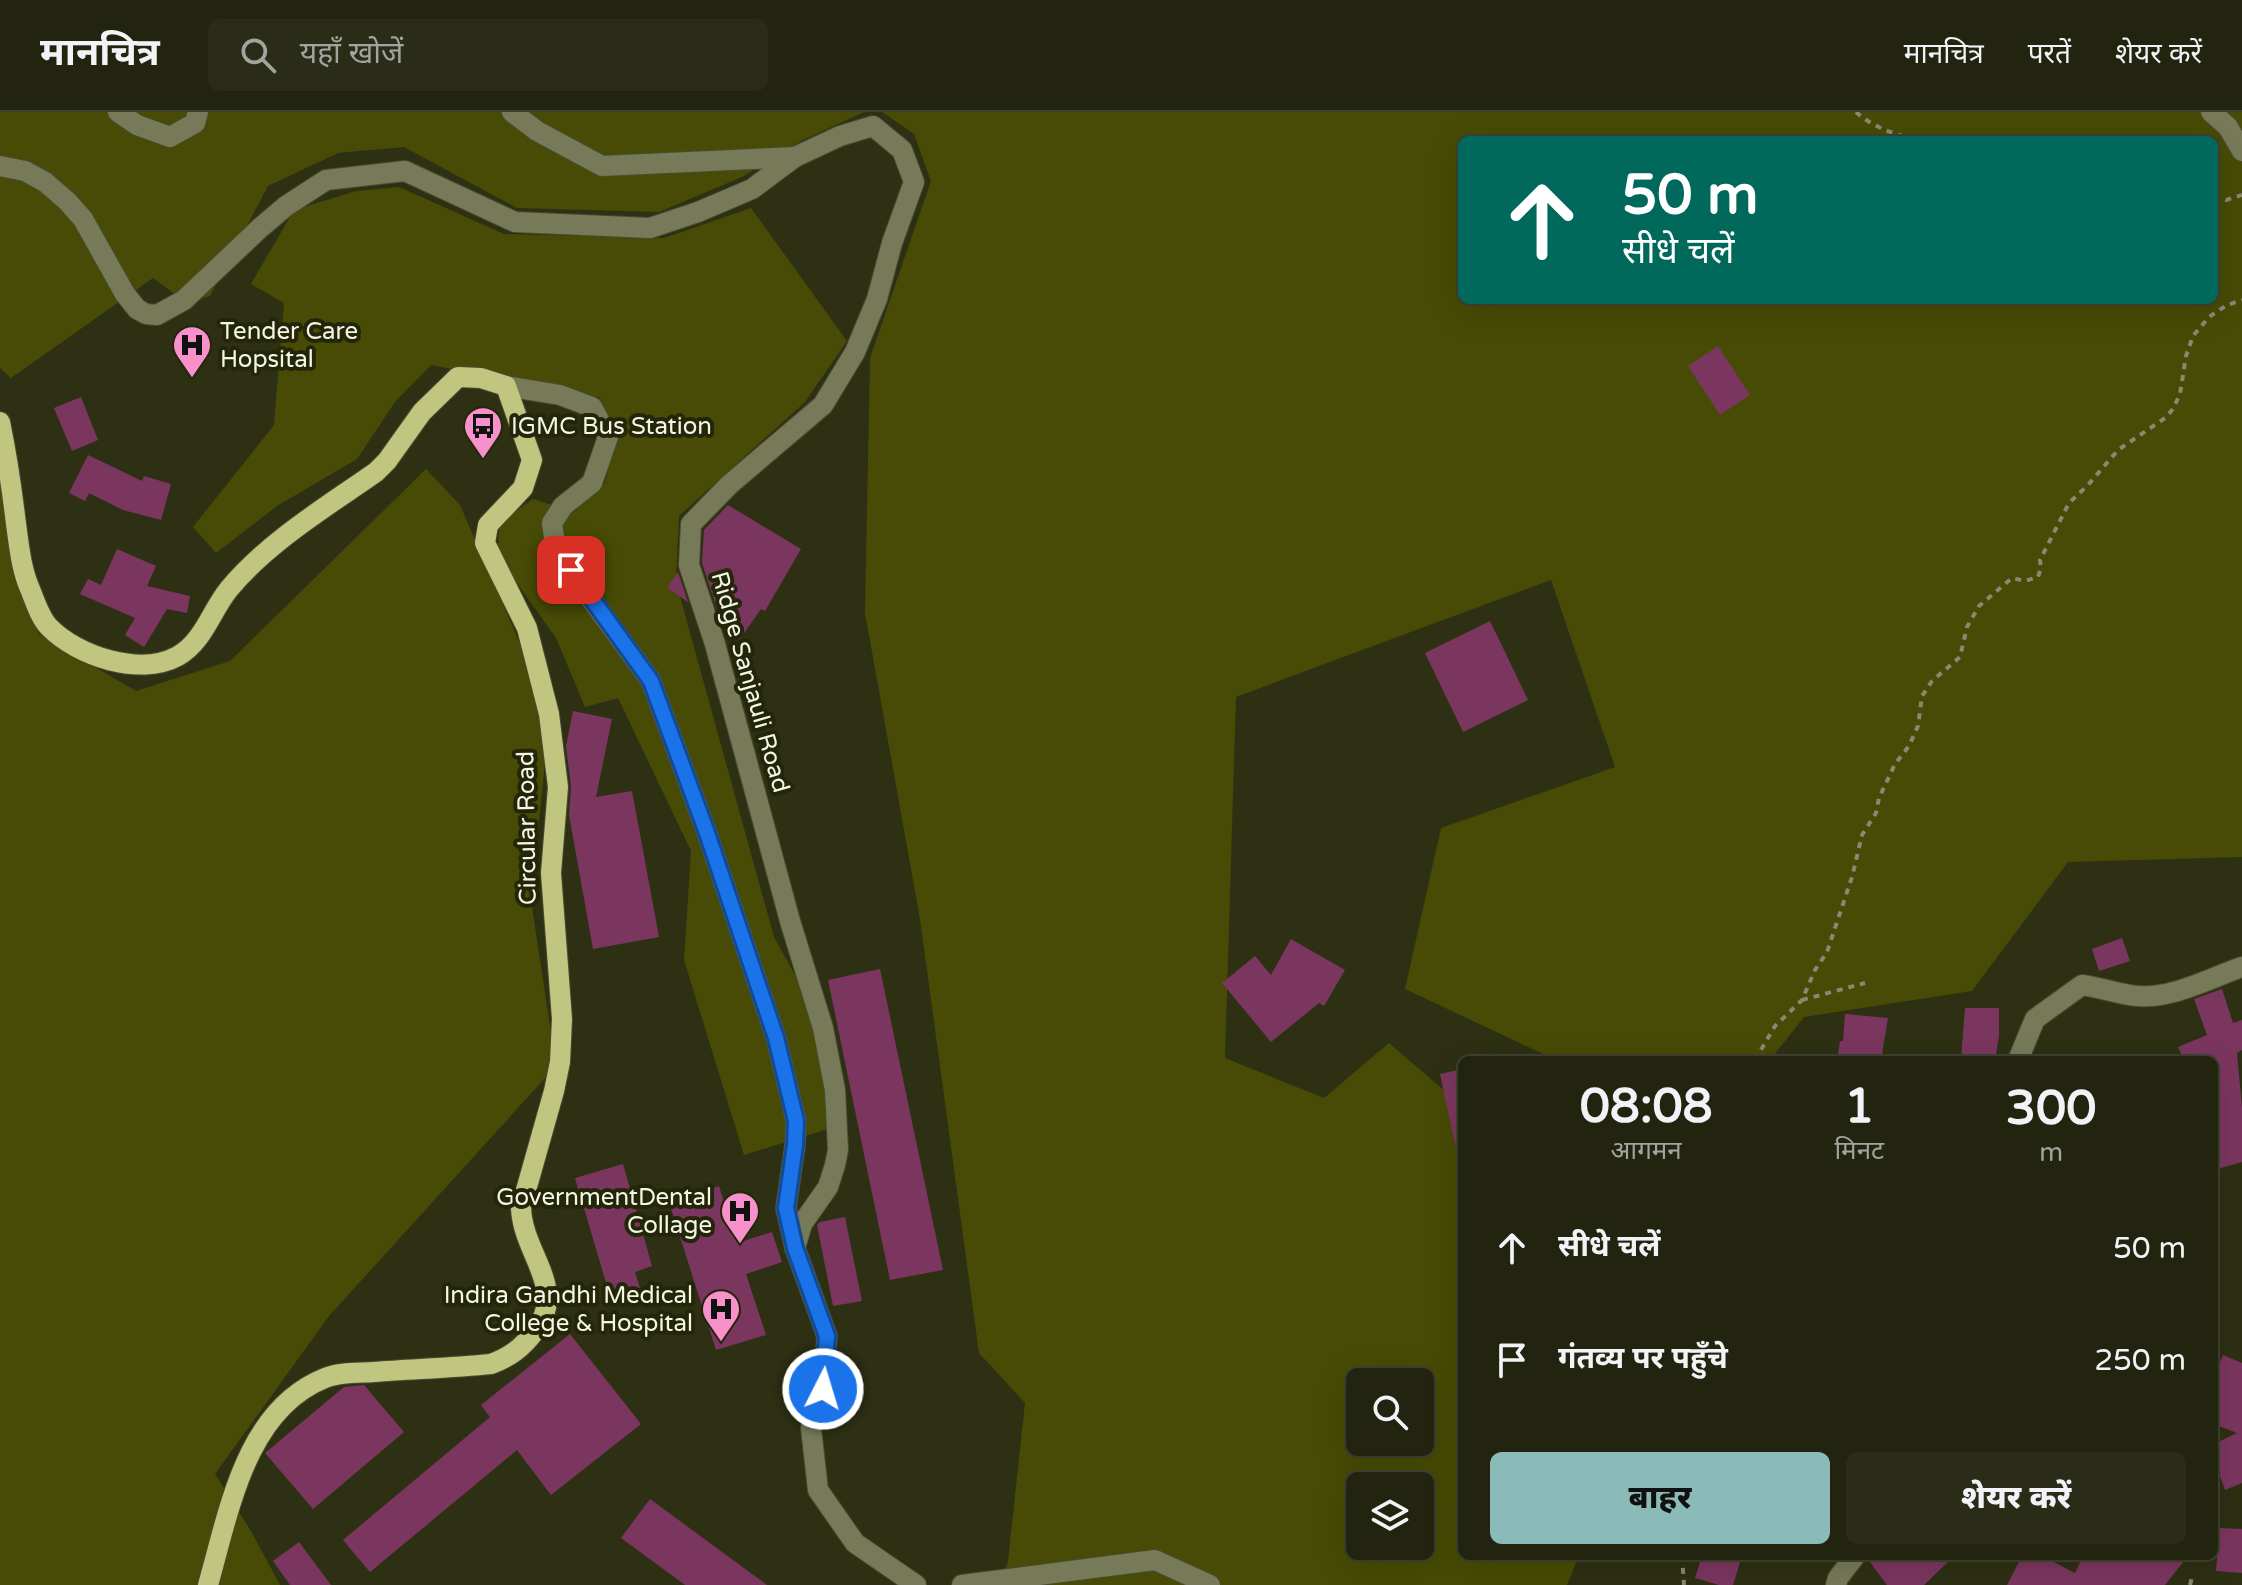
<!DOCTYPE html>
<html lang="hi">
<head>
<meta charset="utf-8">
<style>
	body { margin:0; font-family:"Varela Round","Noto Sans Devanagari",sans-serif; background:#2a2c18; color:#f1f3f6; height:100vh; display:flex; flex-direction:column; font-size:30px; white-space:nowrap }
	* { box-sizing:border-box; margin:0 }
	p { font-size:26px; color:#a2a49e }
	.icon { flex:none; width:44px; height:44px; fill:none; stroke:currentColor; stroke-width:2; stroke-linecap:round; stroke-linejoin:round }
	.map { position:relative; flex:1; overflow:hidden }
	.details { position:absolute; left:1458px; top:944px; width:760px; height:504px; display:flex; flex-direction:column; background:#22240f; border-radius:12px; box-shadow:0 8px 32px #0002,0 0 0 2px #3f412f }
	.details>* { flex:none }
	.hud { position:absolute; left:1458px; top:24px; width:760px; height:168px; border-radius:12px; box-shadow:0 8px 32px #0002,0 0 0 2px #3f412f; background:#00695c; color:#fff; overflow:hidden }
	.fabs { position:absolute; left:1346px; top:1256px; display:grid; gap:16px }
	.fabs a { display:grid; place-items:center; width:88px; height:88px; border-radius:12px; background:#22240f; box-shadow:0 8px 32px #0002,0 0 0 2px #3f412f; font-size:40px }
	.pin { position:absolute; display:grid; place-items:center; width:68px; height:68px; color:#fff; margin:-34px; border-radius:16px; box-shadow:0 4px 12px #0006 }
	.me { position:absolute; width:88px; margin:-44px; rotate:5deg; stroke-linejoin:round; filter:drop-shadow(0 0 6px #0008) }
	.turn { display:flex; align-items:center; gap:28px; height:168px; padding:0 32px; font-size:36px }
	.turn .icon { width:104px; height:104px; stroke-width:2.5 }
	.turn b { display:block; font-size:56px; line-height:68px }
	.eta { display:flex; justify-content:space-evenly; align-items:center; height:136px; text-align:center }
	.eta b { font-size:48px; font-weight:800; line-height:56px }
	.button { display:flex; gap:16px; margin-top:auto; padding:16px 32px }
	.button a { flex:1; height:92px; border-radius:12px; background:#8bbbb9; color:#111; font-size:32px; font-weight:800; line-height:92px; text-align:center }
	.button a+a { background:#2a2c18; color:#f1f3f6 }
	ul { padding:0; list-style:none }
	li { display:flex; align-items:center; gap:24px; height:112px; padding:0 32px }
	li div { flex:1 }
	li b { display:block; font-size:30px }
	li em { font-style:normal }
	header { display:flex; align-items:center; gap:48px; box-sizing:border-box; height:112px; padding:0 40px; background:#22240f; border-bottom:2px solid #3f412f }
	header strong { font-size:38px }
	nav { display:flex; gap:44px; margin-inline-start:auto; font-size:28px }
	.search { width:560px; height:72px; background:#2a2c18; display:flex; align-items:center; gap:20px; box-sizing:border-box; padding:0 28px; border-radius:12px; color:#a2a49e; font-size:30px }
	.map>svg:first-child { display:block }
</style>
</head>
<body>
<header>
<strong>मानचित्र</strong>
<div class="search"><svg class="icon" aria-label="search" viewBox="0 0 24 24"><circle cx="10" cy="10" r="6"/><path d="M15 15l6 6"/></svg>यहाँ खोजें</div>
<nav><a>मानचित्र</a><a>परतें</a><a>शेयर करें</a></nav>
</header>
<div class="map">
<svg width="2242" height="1473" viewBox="0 0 2242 1473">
	<rect width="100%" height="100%" fill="#2e3014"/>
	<g fill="#474b05" fill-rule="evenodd">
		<path d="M0,0H864L801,29L742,65L659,100L517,96L404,35L338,41L268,74L210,184L187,191L153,166L11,266L0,256Z"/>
		<path d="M882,0H2242V745L2068,750L1972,879L1804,905L1770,948H1556L1405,877L1441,716L1615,655L1551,468L1236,585L1225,946L1324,986L1389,931L1462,994V1444H1579L1567,1473H1001L1008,1449L1025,1291L979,1241L920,807L865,501L870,246L931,69L914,22ZM1462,28H2214V188H1462ZM1360,1270H1420V1330H1360ZM1360,1374H1420V1434H1360Z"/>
		<path d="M399,75L504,122L664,126L751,96L847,229L805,290L679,404L676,470L774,825L828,923L834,1015L744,1043L684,848L691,739L618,586L585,595L556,526L498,444L499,411L533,387L574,400L605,370L617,320L599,285L431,253L395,290L357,347L277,394L216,441L193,415L274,313L284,191L251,172L294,98L356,79Z"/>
		<path d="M426,357L460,393L550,601L531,788L556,954L329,1204L215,1362L251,1419L280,1473H0V362L39,522L136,579L230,549Z"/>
	</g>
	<g fill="#7b365f">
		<path d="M1718,234L1750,283L1720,303L1688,254Z"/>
		<path d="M81,285L98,328L72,339L54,296Z"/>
		<path d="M88,343L142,369L144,364L171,372L161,408L123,398L89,381L85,389L69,381Z"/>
		<path d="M728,393L801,437L765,499L761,497L740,527L723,515L702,451L704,418Z"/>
		<path d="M117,437L156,454L147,474L190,484L187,501L167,497L144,535L125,523L135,506L80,482L88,467L101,473Z"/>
		<path d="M678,460L688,490L667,476Z"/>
		<path d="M1490,509L1528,588L1463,620L1425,541Z"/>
		<path d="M573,599L612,607L596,685L632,679L659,825L593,837L569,703L571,674L566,634Z"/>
		<path d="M2122,826L2130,849L2099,859L2092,837Z"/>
		<path d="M1291,827L1345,858L1324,894L1319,891L1271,930L1222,871L1255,844L1271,863Z"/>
		<path d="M880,857L943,1158L890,1168L828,868Z"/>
		<path d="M2222,877L2233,911L2242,908V938L2237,941L2242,996V1050L2214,1058V948H2184L2178,935L2207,923L2194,887Z"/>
		<path d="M1965,896H1999V924L1995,948L1961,947Z"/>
		<path d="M1845,902L1888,906L1881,948H1837L1840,929H1843Z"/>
		<path d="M1462,957V1032H1455L1440,962Z"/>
		<path d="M623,1052L652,1154L635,1160L640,1176L610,1184L575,1066Z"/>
		<path d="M719,1074L737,1131L772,1120L782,1150L746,1162L766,1223L716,1238L669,1090Z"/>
		<path d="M845,1105L862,1189L833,1194L817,1113L820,1110Z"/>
		<path d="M570,1222L641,1312L551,1383L517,1338L370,1460L343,1428L490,1305L481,1293Z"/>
		<path d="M2223,1243L2242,1251V1371L2225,1378L2214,1347V1332L2237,1321L2214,1312V1265Z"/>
		<path d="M364,1273L404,1320L313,1397L265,1341L344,1275Z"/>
		<path d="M650,1387L767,1473H685L621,1426Z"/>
		<path d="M2220,1416L2242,1417V1461L2216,1459Z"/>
		<path d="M299,1430L331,1473H290L273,1449Z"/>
		<path d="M1702,1444H1742L1733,1473H1719L1695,1466Z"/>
		<path d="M1894,1444H1954L1924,1473H1887L1870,1450Z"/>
		<path d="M2022,1444H2042L2075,1461L2083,1444H2188L2165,1473H2007Z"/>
	</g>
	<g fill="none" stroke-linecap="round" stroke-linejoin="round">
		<defs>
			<g id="minor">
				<path d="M118,0L137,13L170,25L195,11L198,0"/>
				<path d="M512,0L537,19L602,54L795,45"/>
				<path d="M2211,0L2228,15L2242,39"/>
				<path d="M0,54L25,59L45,70L67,89L83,107L125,182L137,197L146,202L157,203L184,188L260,116L286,94L326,68L405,59L515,110L650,116L698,100L752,77L795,45L840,24L873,14L902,38L914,70L892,131L877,187L855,240L823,293L729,373L691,412L689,453L715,532L790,809L823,916L835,978L838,1038L835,1053L828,1075L802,1112L795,1136"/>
				<path d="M506,274L560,283L592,295L608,325L592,371L563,394L552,411L556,439L651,569L707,721L776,926L796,1009L795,1033L786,1096L795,1136L827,1224L823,1277L811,1316L818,1378L855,1431L916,1473"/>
				<path d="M2018,948L2035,907L2082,873C2100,875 2120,883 2138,884C2172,887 2210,866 2242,855"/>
				<path d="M962,1473L1155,1448L1210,1473"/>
				<path d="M1836,1473L1838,1466L1855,1444"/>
			</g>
			<path id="major" d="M0,310C7,344 12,378 16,412C19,433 21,457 30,477C35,489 40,506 49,515C77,544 140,565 178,544C204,529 211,499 229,477C268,430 326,395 376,360L387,349L422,300L458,265L481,266L506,274L532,348L523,376L488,413L485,431L527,516L549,602L558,675L551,761L562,907L560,950L554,979L521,1096C523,1143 568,1176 535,1219C522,1236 510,1245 491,1252C452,1256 413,1257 374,1260C359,1261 339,1260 325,1266C245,1298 229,1400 208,1473"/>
		</defs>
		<use href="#minor" stroke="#4a4c31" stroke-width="22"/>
		<use href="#major" stroke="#4a4c31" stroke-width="22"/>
		<g stroke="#878972" stroke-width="4" stroke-dasharray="6 6" stroke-linecap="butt">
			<path d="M1856,0C1874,16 1894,22 1917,28"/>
			<path d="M2214,84L2226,88L2242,83"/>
			<path d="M1802,888L1865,871"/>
			<path d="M1755,948L1775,914L1802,888L1815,858L1827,840L1852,765L1862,723L1876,701L1879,686L1895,652L1909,634L1918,614L1922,584L1932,569L1960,545L1967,515L1979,494L2012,466L2025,469L2038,465L2041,456L2040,448L2069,391L2088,373L2118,338L2165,306L2173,297L2180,282L2186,244L2193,224L2209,205L2227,193L2242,188"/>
			<path d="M1682,1444L1684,1473"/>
			<path d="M2190,1473L2192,1465"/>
		</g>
		<use href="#minor" stroke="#777a59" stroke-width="20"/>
		<use href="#major" stroke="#c0c680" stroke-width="20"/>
	</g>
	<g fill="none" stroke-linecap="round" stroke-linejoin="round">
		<defs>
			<path id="route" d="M571,458L651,569L707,721L776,926L796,1009L795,1033L786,1096L795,1136L827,1224L823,1277"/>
		</defs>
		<use href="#route" stroke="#114b97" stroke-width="20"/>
		<use href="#route" stroke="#1a73e8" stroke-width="14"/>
	</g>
	<defs>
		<symbol id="hospital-pin" viewBox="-11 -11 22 30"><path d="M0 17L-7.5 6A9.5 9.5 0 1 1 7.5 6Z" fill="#f890cb" stroke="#242609"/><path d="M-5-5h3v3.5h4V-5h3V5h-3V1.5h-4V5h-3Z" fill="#111"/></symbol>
		<symbol id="bus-pin" viewBox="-11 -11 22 30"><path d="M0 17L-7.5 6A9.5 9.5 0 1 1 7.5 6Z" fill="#f890cb" stroke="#242609"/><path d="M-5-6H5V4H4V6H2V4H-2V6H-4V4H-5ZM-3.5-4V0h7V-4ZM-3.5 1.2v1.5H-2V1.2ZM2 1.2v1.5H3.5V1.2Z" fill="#111"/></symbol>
	</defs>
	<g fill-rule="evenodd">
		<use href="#hospital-pin" x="170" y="211" width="44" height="60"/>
		<use href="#bus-pin" x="461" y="292" width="44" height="60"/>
		<use href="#hospital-pin" x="718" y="1077" width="44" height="60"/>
		<use href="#hospital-pin" x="699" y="1175" width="44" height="60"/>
	</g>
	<g text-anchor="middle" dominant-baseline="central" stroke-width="8" stroke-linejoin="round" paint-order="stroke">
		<g font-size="24" fill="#f5f7e6" stroke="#242609" text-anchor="start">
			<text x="220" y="219">Tender Care<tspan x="220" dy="28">Hopsital</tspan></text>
			<text x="511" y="314">IGMC Bus Station</text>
			<text x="712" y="1085" text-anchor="end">GovernmentDental<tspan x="712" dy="28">Collage</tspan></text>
			<text x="693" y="1183" text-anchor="end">Indira Gandhi Medical<tspan x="693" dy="28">College &amp; Hospital</tspan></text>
		</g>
		<g font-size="24" fill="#f5f7e6" stroke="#242609">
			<text transform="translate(750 570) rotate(74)">Ridge Sanjauli Road</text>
			<text transform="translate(527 716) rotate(-91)">Circular Road</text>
		</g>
	</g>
</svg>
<div class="fabs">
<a><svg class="icon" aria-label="search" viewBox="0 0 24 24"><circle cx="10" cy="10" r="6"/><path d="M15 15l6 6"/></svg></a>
<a><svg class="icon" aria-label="layers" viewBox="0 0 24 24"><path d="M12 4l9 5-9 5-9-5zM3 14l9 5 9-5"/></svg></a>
</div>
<div class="pin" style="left:571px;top:458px;background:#d93025"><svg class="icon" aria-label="arrive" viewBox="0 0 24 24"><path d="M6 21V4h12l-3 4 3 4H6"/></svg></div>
<svg class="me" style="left:823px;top:1277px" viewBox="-20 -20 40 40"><circle r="17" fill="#1a73e8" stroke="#fff" stroke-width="3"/><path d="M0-11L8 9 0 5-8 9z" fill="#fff"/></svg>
<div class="hud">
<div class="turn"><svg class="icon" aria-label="ahead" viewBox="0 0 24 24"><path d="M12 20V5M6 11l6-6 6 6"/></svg><div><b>50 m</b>सीधे चलें</div></div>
</div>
<section class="details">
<div class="eta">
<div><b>08:08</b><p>आगमन</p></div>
<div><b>1</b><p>मिनट</p></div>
<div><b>300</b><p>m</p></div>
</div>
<ul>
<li><svg class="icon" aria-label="ahead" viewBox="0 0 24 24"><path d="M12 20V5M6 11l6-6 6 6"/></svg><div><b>सीधे चलें</b></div><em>50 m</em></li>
<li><svg class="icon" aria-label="arrive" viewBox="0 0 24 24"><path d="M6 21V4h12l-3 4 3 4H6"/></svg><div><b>गंतव्य पर पहुँचे</b></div><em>250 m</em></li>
</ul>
<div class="button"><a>बाहर</a><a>शेयर करें</a></div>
</section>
</div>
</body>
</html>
